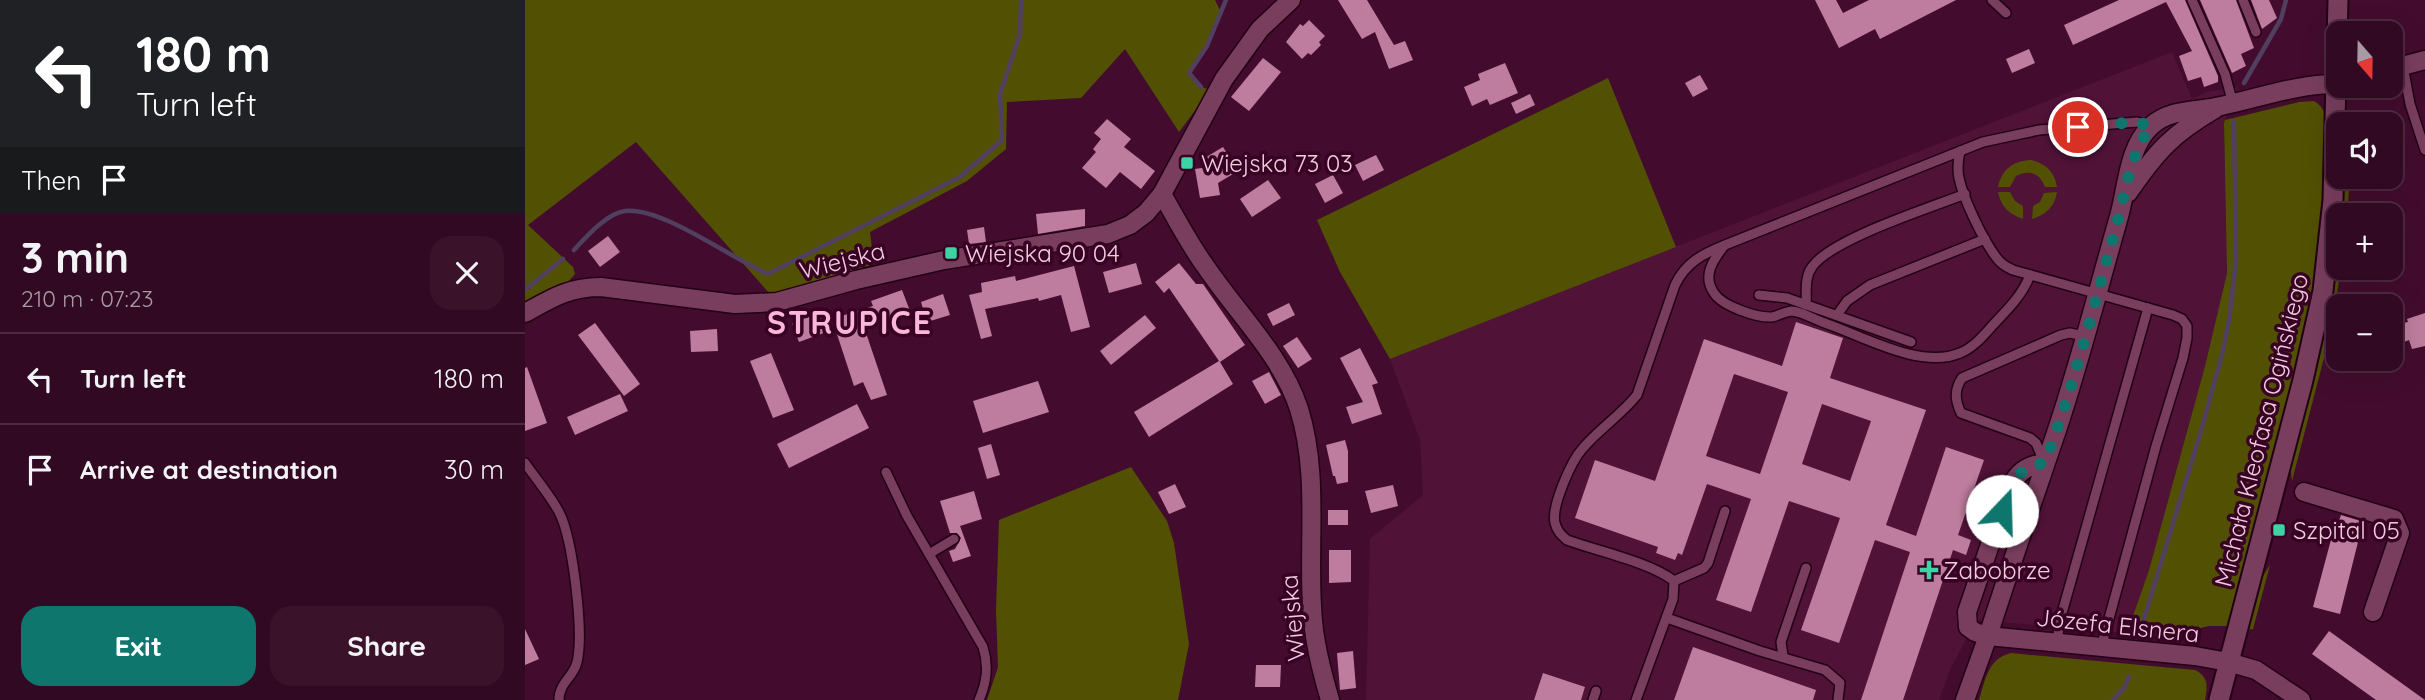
<!DOCTYPE html>
<html lang="en">
<head>
<meta charset="utf-8">
<style>
	body { margin:0; font-family:Quicksand,sans-serif; background:#3a122a; color:#f1f3f6; height:100vh; display:flex; flex-direction:column; font-size:26px; white-space:nowrap }
	* { box-sizing:border-box; margin:0 }
	p { font-size:23px; color:#a89aa5 }
	.icon { flex:none; width:38px; height:38px; fill:none; stroke:currentColor; stroke-width:2; stroke-linecap:round; stroke-linejoin:round }
	.map { position:relative; flex:1; overflow:hidden }
	.panel { display:flex; flex-direction:column; background:#320922; width:525px }
	.panel>* { flex:none }
	.guide { background:#202124; color:#fff; overflow:hidden }
	.needle { width:46px; rotate:160deg }
	.buttons { position:absolute; left:1801px; top:21px; display:grid; gap:14px }
	.buttons a { display:grid; place-items:center; width:77px; height:77px; border-radius:14px; background:#320922; box-shadow:0 7px 28px #0002,0 0 0 2px #4d2a40; font-size:35px }
	.pin { position:absolute; display:grid; place-items:center; width:60px; height:60px; color:#fff; margin:-30px; border:4px solid #fff; border-radius:50%; box-shadow:0 2px 7px #0007 }
	.me { position:absolute; width:77px; margin:-38px; rotate:21deg; stroke-linejoin:round; filter:drop-shadow(0 0 5px #0008) }
	.turn { display:flex; align-items:center; gap:24px; height:147px; padding:0 21px; font-size:32px }
	.turn .icon { width:91px; height:91px; stroke-width:2.5 }
	.turn b { display:block; font-size:49px; line-height:60px }
	.then { display:flex; align-items:center; height:66px; padding:0 21px; background:#0003; gap:14px; font-size:26px }
	.round { display:grid; place-items:center; flex:none; width:74px; height:74px; border-radius:21px; background:#3a122a }
	.overview { display:flex; align-items:center; justify-content:space-between; height:119px; padding:0 21px }
	h1 { font-size:42px; font-weight:700; line-height:52px }
	.primary-button { display:flex; gap:14px; margin-top:auto; padding:14px 21px }
	.primary-button a { flex:1; height:80px; border-radius:21px; background:#0f766e; color:#fff; font-size:28px; font-weight:700; line-height:80px; text-align:center }
	.primary-button a+a { background:#3a122a; color:#f1f3f6 }
	ul { padding:0; list-style:none }
	li { display:flex; align-items:center; gap:21px; height:91px; padding:0 21px; border-top:2px solid #4d2a40 }
	li div { flex:1 }
	li b { display:block; font-size:26px }
	li em { font-style:normal }
	main { display:flex; flex:1; min-height:0 }
	.map>svg:first-child { display:block }
</style>
</head>
<body>
<main>
<section class="panel">
<div class="guide">
<div class="turn"><svg class="icon" aria-label="left" viewBox="0 0 24 24"><path d="M17 20v-9H6M10 6l-5 5 5 5"/></svg><div><b>180 m</b>Turn left</div></div>
<div class="then">Then<svg class="icon" aria-label="arrive" viewBox="0 0 24 24"><path d="M6 21V4h12l-3 4 3 4H6"/></svg></div>
</div>
<div class="overview"><div><h1>3 min</h1><p>210 m · 07:23</p></div><a class="round"><svg class="icon" aria-label="close" viewBox="0 0 24 24"><path d="M6 6l12 12M18 6L6 18"/></svg></a></div>
<ul>
<li><svg class="icon" aria-label="left" viewBox="0 0 24 24"><path d="M17 20v-9H6M10 6l-5 5 5 5"/></svg><div><b>Turn left</b></div><em>180 m</em></li>
<li><svg class="icon" aria-label="arrive" viewBox="0 0 24 24"><path d="M6 21V4h12l-3 4 3 4H6"/></svg><div><b>Arrive at destination</b></div><em>30 m</em></li>
</ul>
<div class="primary-button"><a>Exit</a><a>Share</a></div>
</section>
<div class="map">
<svg width="1900" height="700" viewBox="0 0 1900 700">
	<rect width="100%" height="100%" fill="#430c2e"/>
	<path fill="#511238" d="M1647,52L1667,99L1681,92L1713,87L1699,123L1702,273L1680,366L1624,570L1602,633L1451,620L1425,670L1414,700H841L845,539L898,495L895,440L865,359Z"/>
	<g fill="#525003">
		<path d="M0,0H690L696,12L682,46L664,73L676,87L683,89L675,104L654,132L600,49L556,98L482,102L481,149L442,181L345,232L349,264L270,290L244,293L111,142L3,225L48,267L50,274L43,282L0,301Z"/>
		<path d="M1083,78L1151,247L865,359L815,272L792,220Z"/>
		<path d="M1789,101C1809,111 1801,146 1801,165C1796,322 1744,475 1705,626H1684L1637,637L1602,633L1624,570L1680,366L1702,273L1699,123L1700,120L1774,102Z"/>
		<path d="M1506,160C1520,163 1530,172 1532,187H1520C1515,173 1504,169 1491,176L1485,187H1473C1477,169 1488,161 1506,160Z"/>
		<path d="M1817,177H1825L1822,215H1815Z"/>
		<path d="M1473,192H1485L1490,201L1498,206V219C1484,214 1476,207 1473,192Z"/>
		<path d="M1532,192C1530,206 1521,215 1507,219L1508,206L1515,202L1519,193Z"/>
		<path d="M1813,239V268H1816L1806,331L1767,481L1765,464Z"/>
		<path d="M606,467L642,521L649,543L664,644L653,700H462L473,667L471,610L474,520Z"/>
		<path d="M1745,565L1728,629L1721,630L1733,584Z"/>
		<path d="M1486,653L1670,670C1683,676 1683,686 1680,700H1454C1460,681 1463,658 1486,653Z"/>
	</g>
	<g fill="none" stroke-linecap="round" stroke-linejoin="round">
		<g stroke="#503f5f" stroke-width="4.5">
			<path d="M1719,83L1756,19L1761,0"/>
			<path d="M676,87L664,73L682,46L701,0"/>
			<path d="M49,250C61,237 82,213 100,211C136,206 207,259 243,274L435,177L477,140L475,94L495,34L496,0"/>
			<path d="M0,290L38,259"/>
			<path d="M1619,619L1676,431L1697,355L1704,320L1711,261L1709,122"/>
			<path d="M1588,700L1600,687L1604,676"/>
		</g>
	</g>
	<g fill="#be7d9e" fill-rule="evenodd">
		<path d="M813,0H842L869,45L880,41L888,60L864,69L850,32L837,39Z"/>
		<path d="M1290,0H1311L1318,13L1344,0H1431L1355,39L1350,29L1314,48Z"/>
		<path d="M1594,0H1660L1693,76V82L1679,87L1676,77L1663,81L1654,56L1667,51L1641,2L1548,45L1539,25Z"/>
		<path d="M1675,0H1711L1729,48L1716,54L1721,66L1707,73Z"/>
		<path d="M1726,0H1744L1752,18L1737,29Z"/>
		<path d="M784,20L800,36L794,42L796,45L786,55L783,53L777,59L761,42L775,24L778,26Z"/>
		<path d="M1504,49L1510,63L1487,73L1481,59Z"/>
		<path d="M738,58L756,72L724,111L706,97Z"/>
		<path d="M980,63L993,93L965,105L962,99L947,106L939,87L955,80L953,74Z"/>
		<path d="M1175,75L1183,89L1168,97L1160,83Z"/>
		<path d="M1005,94L1010,105L991,114L986,103Z"/>
		<path d="M582,119L606,139L599,147L630,171L616,189L595,172L581,188L557,168L571,152L568,149L576,139L569,133Z"/>
		<path d="M698,147L713,171L693,183L695,195L675,198L670,169L683,167L678,159Z"/>
		<path d="M851,155L859,170L838,181L830,165Z"/>
		<path d="M808,175L818,193L800,203L790,184Z"/>
		<path d="M743,180L756,198L727,217L715,199Z"/>
		<path d="M560,209V226L513,234L511,214Z"/>
		<path d="M459,227L461,242L444,244L442,230Z"/>
		<path d="M83,236L95,252L75,267L63,251Z"/>
		<path d="M611,263L617,284L584,293L578,272Z"/>
		<path d="M654,263L671,284H678L720,345L695,362L708,384L624,437L609,412L694,361L644,288L639,293L630,282Z"/>
		<path d="M549,266L565,327L546,332L536,295L514,301L513,298L460,309L467,336L456,339L444,295L457,292L456,283L490,276L491,281Z"/>
		<path d="M377,290L385,311L339,327L362,395L346,400L338,382L329,386L307,319L348,306L346,301Z"/>
		<path d="M418,294L425,315L402,322L396,302Z"/>
		<path d="M764,303L770,315L748,326L742,314Z"/>
		<path d="M297,312L304,331L274,342L267,323Z"/>
		<path d="M1900,313V346L1887,349L1884,340L1879,342L1874,324L1883,322L1882,319Z"/>
		<path d="M620,315L631,328L586,365L575,351Z"/>
		<path d="M1271,322L1318,338L1305,378L1401,410L1361,525L1391,536L1421,447L1459,460L1433,535L1446,540L1441,555L1428,550L1378,700H1336L1385,552L1350,540L1314,643L1276,630L1315,518L1264,501L1226,612L1191,600L1226,499L1182,484L1157,555L1153,553L1150,560L1131,553L1133,547L1050,518L1070,460L1130,481L1179,339L1257,366ZM1209,374L1263,392L1235,474L1181,456ZM1297,404L1346,421L1325,481L1277,464Z"/>
		<path d="M70,323L115,384L99,396L53,335Z"/>
		<path d="M192,329L193,351L166,352L165,331Z"/>
		<path d="M772,337L787,359L773,368L758,346Z"/>
		<path d="M835,348L853,383L847,385L857,414L827,424L821,407L838,402L815,358Z"/>
		<path d="M246,353L269,410L248,418L225,361Z"/>
		<path d="M2,367L22,423L0,431V368Z"/>
		<path d="M744,372L756,395L740,404L727,381Z"/>
		<path d="M513,381L524,412L458,433L448,401Z"/>
		<path d="M95,394L103,411L50,435L42,417Z"/>
		<path d="M332,404L344,428L264,468L252,444Z"/>
		<path d="M820,440L823,451V482L812,484L810,476H808L801,445Z"/>
		<path d="M466,444L475,475L462,479L453,448Z"/>
		<path d="M650,484L661,507L644,514L633,492Z"/>
		<path d="M868,485L873,506L846,513L840,491Z"/>
		<path d="M449,491L457,519L435,526L446,556L428,562L424,551L430,549L436,538L432,533H425L415,501Z"/>
		<rect x="803" y="510" width="20" height="15"/>
		<path d="M1816,515L1842,523L1838,535L1835,534L1815,614L1788,607L1807,536H1809Z"/>
		<path d="M804,550H826V582L804,583Z"/>
		<path d="M0,629L14,659L0,665Z"/>
		<path d="M1804,631L1900,700H1851L1787,654Z"/>
		<path d="M1168,647L1291,690L1288,700H1149Z"/>
		<path d="M828,651L831,688L815,690L812,653Z"/>
		<path d="M731,665H756L755,687H730Z"/>
		<path d="M1018,673L1060,687L1056,700H1009Z"/>
	</g>
	<g fill="none" stroke-linecap="round" stroke-linejoin="round">
		<defs>
			<g id="service">
				<path d="M1467,0L1481,13"/>
				<path d="M1667,0L1700,74L1708,104"/>
				<path d="M1718,0L1731,32"/>
				<path d="M1878,66L1885,104L1900,150"/>
				<path d="M1435,151C1433,160 1432,168 1434,178C1438,198 1458,240 1471,257C1475,263 1481,267 1488,270L1648,315L1657,319L1662,326V338L1658,358L1631,446L1576,648"/>
				<path d="M1199,246C1188,260 1177,276 1189,293C1197,306 1232,318 1247,317C1253,316 1261,311 1267,311C1277,312 1289,319 1297,322C1336,335 1395,370 1435,353C1448,348 1458,336 1467,326C1482,310 1497,296 1505,275"/>
				<path d="M1234,295L1262,298L1386,342"/>
				<path d="M1281,305C1282,292 1279,278 1287,267C1306,239 1405,208 1440,194"/>
				<path d="M1312,315L1322,301L1345,285L1460,239"/>
				<path d="M1519,462L1511,443L1505,438L1436,413C1430,400 1429,390 1437,378L1536,335L1545,333L1559,336"/>
				<path d="M0,463C11,479 25,495 34,512C48,539 59,633 52,662C49,677 34,682 34,700"/>
				<path d="M361,472L382,516L458,647C464,666 462,682 454,700"/>
				<path d="M404,554L429,539"/>
				<path d="M1149,581L1179,568L1183,563L1200,511"/>
				<path d="M1142,618L1235,651L1300,670L1315,683L1313,700"/>
				<path d="M1532,643L1535,620L1623,308"/>
				<path d="M1258,656L1256,642L1259,633L1281,568"/>
				<path d="M1068,700L1071,691"/>
				<path d="M1111,700L1148,599L1149,581C1125,562 1072,551 1042,540C1036,535 1032,531 1030,523C1026,507 1046,461 1058,448C1074,429 1096,415 1112,395L1150,285C1161,262 1178,254 1200,245L1458,142L1514,130L1612,122L1626,126"/>
			</g>
			<g id="minor">
				<path d="M1866,69L1900,60"/>
				<path d="M1603,193C1631,152 1647,134 1690,109"/>
				<path d="M637,194C651,218 664,244 681,267C712,313 757,356 774,409C794,473 783,541 787,606C788,638 796,669 805,700"/>
				<path d="M0,313C27,298 44,287 76,287L210,304L252,302L331,280L419,260L583,234L605,225L621,213L637,194L699,79L735,29L766,0"/>
				<path d="M1520,463C1501,465 1492,473 1484,489L1442,612L1443,627L1450,632L1463,636C1485,567 1509,498 1532,430C1555,361 1573,290 1593,220C1602,191 1602,148 1626,126C1646,108 1672,112 1696,106C1734,98 1772,84 1811,84"/>
				<path d="M1779,492L1869,519L1875,533L1848,612"/>
				<path d="M1440,700L1463,636L1670,656L1703,662L1731,670L1776,700"/>
			</g>
			<path id="tertiary" d="M1694,700L1778,380L1798,291L1808,200L1813,0"/>
		</defs>
		<use href="#service" stroke="#230014" stroke-width="12"/>
		<use href="#minor" stroke="#230014" stroke-width="21"/>
		<use href="#tertiary" stroke="#230014" stroke-width="23"/>
		<use href="#service" stroke="#793e5e" stroke-width="9"/>
		<use href="#minor" stroke="#793e5e" stroke-width="18"/>
		<use href="#tertiary" stroke="#793e5e" stroke-width="19"/>
	</g>
	<g fill="none" stroke-linecap="round" stroke-linejoin="round">
		<path stroke="#0f766e" stroke-width="12" stroke-dasharray="0 21.6" d="M1477,511C1485,487 1491,466 1520,463C1549,386 1569,305 1591,227C1601,192 1604,156 1626,126L1612,122L1553,127"/>
	</g>
	<g fill="#3ad4a5" stroke="#380224" stroke-width="2.5">
		<rect x="655" y="156" width="14" height="14" rx="3.5"/>
		<rect x="419" y="246" width="14" height="14" rx="3.5"/>
		<rect x="1747" y="523" width="14" height="14" rx="3.5"/>
		<path d="M1400.5 559.5h7v7h7v7h-7v7h-7v-7h-7v-7h7z"/>
	</g>
	<g text-anchor="middle" dominant-baseline="central" stroke-width="7" stroke-linejoin="round" paint-order="stroke">
		<g font-size="24" fill="#f0ccdd" stroke="#380224" text-anchor="start">
			<text x="676" y="163">Wiejska 73 03</text>
			<text x="440" y="253">Wiejska 90 04</text>
			<text x="1768" y="530">Szpital 05</text>
			<text x="1418" y="570">Zabobrze</text>
		</g>
		<g font-size="24" fill="#f0ccdd" stroke="#380224">
			<text transform="translate(317 260) rotate(-14)">Wiejska</text>
			<text transform="translate(1736 430) rotate(-76)">Michała Kleofasa Ogińskiego</text>
			<text transform="translate(767 618) rotate(-95)">Wiejska</text>
			<text transform="translate(1593 625) rotate(6)">Józefa Elsnera</text>
		</g>
		<g font-size="32" font-weight="bold" letter-spacing="2" fill="#fbb6d9" stroke="#380224">
			<text x="325" y="322">STRUPICE</text>
		</g>
	</g>
</svg>
<div class="buttons">
<a><svg class="needle" viewBox="-14 -14 28 28"><path d="M0-13l5 13h-10z" fill="#e53935"/><path d="M0 13l5-13h-10z" fill="#a89aa5"/></svg></a>
<a><svg class="icon" aria-label="sound" viewBox="0 0 24 24"><path d="M4 9h4l5-4v14l-5-4H4zM17 9q2 3 0 6"/></svg></a>
<a>+</a>
<a>−</a>
</div>
<div class="pin" style="left:1553px;top:127px;background:#d93025"><svg class="icon" aria-label="arrive" viewBox="0 0 24 24"><path d="M6 21V4h12l-3 4 3 4H6"/></svg></div>
<svg class="me" style="left:1477px;top:511px" viewBox="-20 -20 40 40"><circle r="19" fill="#fff"/><path d="M0-13L10 11 0 6-10 11z" fill="#0f766e"/></svg>
</div>
</main>
</body>
</html>
